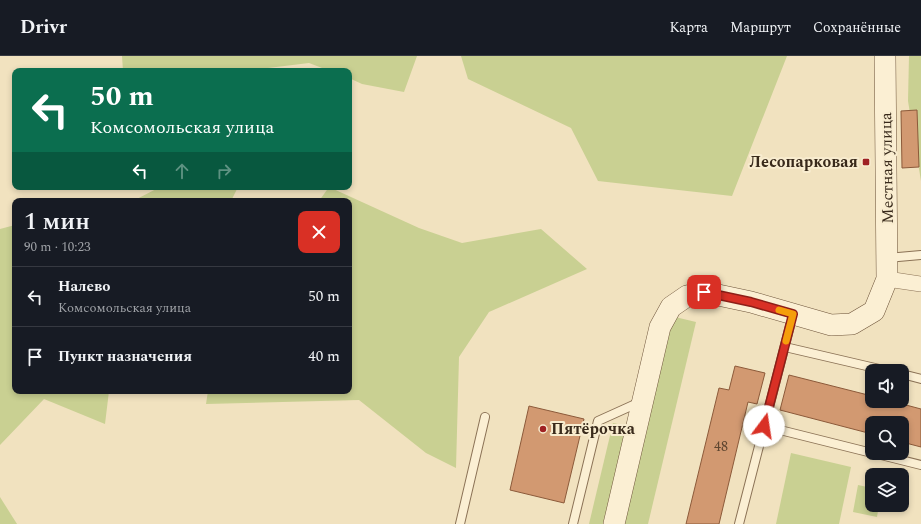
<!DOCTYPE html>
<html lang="ru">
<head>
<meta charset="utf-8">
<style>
	body { margin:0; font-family:Spectral,serif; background:#20242c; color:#f1f3f6; height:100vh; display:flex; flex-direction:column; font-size:15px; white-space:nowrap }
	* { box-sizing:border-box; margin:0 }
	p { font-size:13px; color:#9ea1a6 }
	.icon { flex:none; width:22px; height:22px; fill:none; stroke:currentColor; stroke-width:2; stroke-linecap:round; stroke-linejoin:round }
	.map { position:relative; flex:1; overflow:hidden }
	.side { position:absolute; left:12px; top:142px; width:340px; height:196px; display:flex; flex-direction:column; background:#171b24; border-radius:8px; box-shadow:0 2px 6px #0003 }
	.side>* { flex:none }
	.top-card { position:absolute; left:12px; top:12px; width:340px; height:122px; border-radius:8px; box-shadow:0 2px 6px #0003; background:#0b6e4f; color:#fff; overflow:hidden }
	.controls { position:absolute; left:865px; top:308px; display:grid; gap:8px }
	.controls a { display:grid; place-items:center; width:44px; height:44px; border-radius:8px; background:#171b24; box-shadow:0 2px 6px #0003; font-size:20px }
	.pin { position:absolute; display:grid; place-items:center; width:34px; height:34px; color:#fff; margin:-17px; border-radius:8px; box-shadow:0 2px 6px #0006 }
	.me { position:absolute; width:44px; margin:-22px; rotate:14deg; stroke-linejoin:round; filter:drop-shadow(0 0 3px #0008) }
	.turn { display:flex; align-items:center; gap:14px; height:84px; padding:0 12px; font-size:18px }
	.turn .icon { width:52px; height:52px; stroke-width:2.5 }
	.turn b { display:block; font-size:28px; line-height:34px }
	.lanes { display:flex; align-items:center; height:38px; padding:0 12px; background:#0003; justify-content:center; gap:20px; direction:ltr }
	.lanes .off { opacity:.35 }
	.round { display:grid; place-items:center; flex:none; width:42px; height:42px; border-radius:8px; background:#20242c }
	.headline { display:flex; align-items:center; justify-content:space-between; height:68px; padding:0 12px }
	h1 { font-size:24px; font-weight:600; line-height:30px }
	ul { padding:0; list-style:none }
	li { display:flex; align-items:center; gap:12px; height:60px; padding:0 12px; border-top:1px solid #363941 }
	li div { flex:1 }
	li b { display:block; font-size:15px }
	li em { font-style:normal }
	header { display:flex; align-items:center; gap:24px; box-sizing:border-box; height:56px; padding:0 20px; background:#171b24; border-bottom:1px solid #363941 }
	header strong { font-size:19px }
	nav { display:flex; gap:22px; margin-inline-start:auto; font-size:14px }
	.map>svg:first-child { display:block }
</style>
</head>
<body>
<header>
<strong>Drivr</strong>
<nav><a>Карта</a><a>Маршрут</a><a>Сохранённые</a></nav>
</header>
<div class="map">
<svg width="921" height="468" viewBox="0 0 921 468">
	<rect width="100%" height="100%" fill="#f1e2bf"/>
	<g fill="#c9d092">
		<path d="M122,0H417L404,36L362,28L349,22V15H330L309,7L268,12L262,15H123Z"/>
		<path d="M461,0H787L732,140L598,125L571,72L468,23Z"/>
		<path d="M909,0H921V125L908,45Z"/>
		<path d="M160,131H238L231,145H133Z"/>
		<path d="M329,131L419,172L462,187L541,173L587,213L489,256L459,301L456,412L426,397L359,344L206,348L208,335H349V145H319Z"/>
		<path d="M15,169V335H109L105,368L44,343L0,389V173Z"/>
		<path d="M671,260L696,266L648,468H621Z"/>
		<path d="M613,367L627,370L603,468H589Z"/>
		<path d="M791,397L851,411L839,468H776Z"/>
		<path d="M858,429L872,432V449H879L877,461L853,456Z"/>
		<path d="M0,441L17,468H0Z"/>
	</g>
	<g fill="#d29971" stroke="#8c5a3a">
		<path d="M917,54L919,111L902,112L901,55Z"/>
		<path d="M735,310L765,317L757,348L748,346L719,468H686L719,332L729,334Z"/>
		<path d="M789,319L872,340V345H891L921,353V391L902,386V367H872V378L780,354Z"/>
		<path d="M529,350L584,363L564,447L510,434Z"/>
	</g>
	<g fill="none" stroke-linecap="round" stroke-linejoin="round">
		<defs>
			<g id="service">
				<path d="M887,202L921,199"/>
				<path d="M785,291L888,315"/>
				<path d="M902,318L921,323"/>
				<path d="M764,370L872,397"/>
				<path d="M873,397L921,409"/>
				<path d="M460,468L485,361"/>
				<path d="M573,468L598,365L640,346"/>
				<path d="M739,468L793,258"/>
			</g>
			<path id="minor" d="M887,223L921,228"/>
			<path id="secondary" d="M614,468L660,271L671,251L687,240L704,236L751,246L831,269L852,268L874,255L887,223L885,0"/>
		</defs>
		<use href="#service" stroke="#8b7256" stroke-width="10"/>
		<use href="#minor" stroke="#8b7256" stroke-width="16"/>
		<use href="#secondary" stroke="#6d5339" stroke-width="22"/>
		<use href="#service" stroke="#fbefd3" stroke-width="8"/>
		<use href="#minor" stroke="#fbefd3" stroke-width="15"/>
		<use href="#secondary" stroke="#fbefd3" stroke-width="21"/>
	</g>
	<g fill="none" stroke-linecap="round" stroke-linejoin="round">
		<defs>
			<path id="route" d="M704,236L751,246L793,258L764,370"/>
		</defs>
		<use href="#route" stroke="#8d1f18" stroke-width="10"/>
		<use href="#route" stroke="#d93025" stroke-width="7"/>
		<path stroke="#f59e0b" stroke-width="7" d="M779,254L793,258L786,285"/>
	</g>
	<g fill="#9f2123" stroke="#f8eccf" stroke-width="1.5">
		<rect x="862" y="102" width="8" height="8" rx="2"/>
		<circle cx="543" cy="373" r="4"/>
	</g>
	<g text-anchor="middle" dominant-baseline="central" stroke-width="4" stroke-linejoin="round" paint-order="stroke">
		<g font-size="14" fill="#5f4630">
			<text x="721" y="390">48</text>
		</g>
		<g font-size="16" font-weight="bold" fill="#392a1b" stroke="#f8eccf" text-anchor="end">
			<text x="858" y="106">Лесопарковая</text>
			<text x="551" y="373" text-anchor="start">Пятёрочка</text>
		</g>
		<g font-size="16" fill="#392a1b" stroke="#f8eccf">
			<text transform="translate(887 112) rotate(-91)">Местная улица</text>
		</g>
	</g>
</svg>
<div class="controls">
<a><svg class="icon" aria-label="sound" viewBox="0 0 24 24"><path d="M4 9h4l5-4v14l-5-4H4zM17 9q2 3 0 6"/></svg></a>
<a><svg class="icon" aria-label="search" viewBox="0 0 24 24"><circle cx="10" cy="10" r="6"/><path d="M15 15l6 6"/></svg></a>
<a><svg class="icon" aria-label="layers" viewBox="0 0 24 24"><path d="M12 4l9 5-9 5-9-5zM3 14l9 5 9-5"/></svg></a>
</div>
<div class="pin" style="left:704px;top:236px;background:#d93025"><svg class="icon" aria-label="arrive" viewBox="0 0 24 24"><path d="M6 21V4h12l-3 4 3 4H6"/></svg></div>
<svg class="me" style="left:764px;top:370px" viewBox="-20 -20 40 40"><circle r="19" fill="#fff"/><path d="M0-13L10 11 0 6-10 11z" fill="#d93025"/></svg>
<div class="top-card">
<div class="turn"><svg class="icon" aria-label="left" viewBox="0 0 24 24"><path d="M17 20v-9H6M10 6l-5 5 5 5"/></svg><div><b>50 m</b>Комсомольская улица</div></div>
<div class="lanes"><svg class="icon" aria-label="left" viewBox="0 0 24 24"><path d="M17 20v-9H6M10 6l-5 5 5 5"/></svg><svg class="icon off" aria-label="ahead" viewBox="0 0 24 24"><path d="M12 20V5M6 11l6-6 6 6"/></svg><svg class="icon off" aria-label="right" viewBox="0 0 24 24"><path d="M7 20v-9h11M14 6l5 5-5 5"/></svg></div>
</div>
<section class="side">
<div class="headline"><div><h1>1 мин</h1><p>90 m · 10:23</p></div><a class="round" style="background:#d93025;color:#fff"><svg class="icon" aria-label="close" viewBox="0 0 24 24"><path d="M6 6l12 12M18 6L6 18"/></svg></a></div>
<ul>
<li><svg class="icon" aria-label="left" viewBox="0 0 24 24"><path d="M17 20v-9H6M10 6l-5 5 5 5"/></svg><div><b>Налево</b><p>Комсомольская улица</p></div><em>50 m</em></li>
<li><svg class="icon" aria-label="arrive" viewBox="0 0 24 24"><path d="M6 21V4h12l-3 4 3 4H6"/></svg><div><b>Пункт назначения</b></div><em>40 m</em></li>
</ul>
</section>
</div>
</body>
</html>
